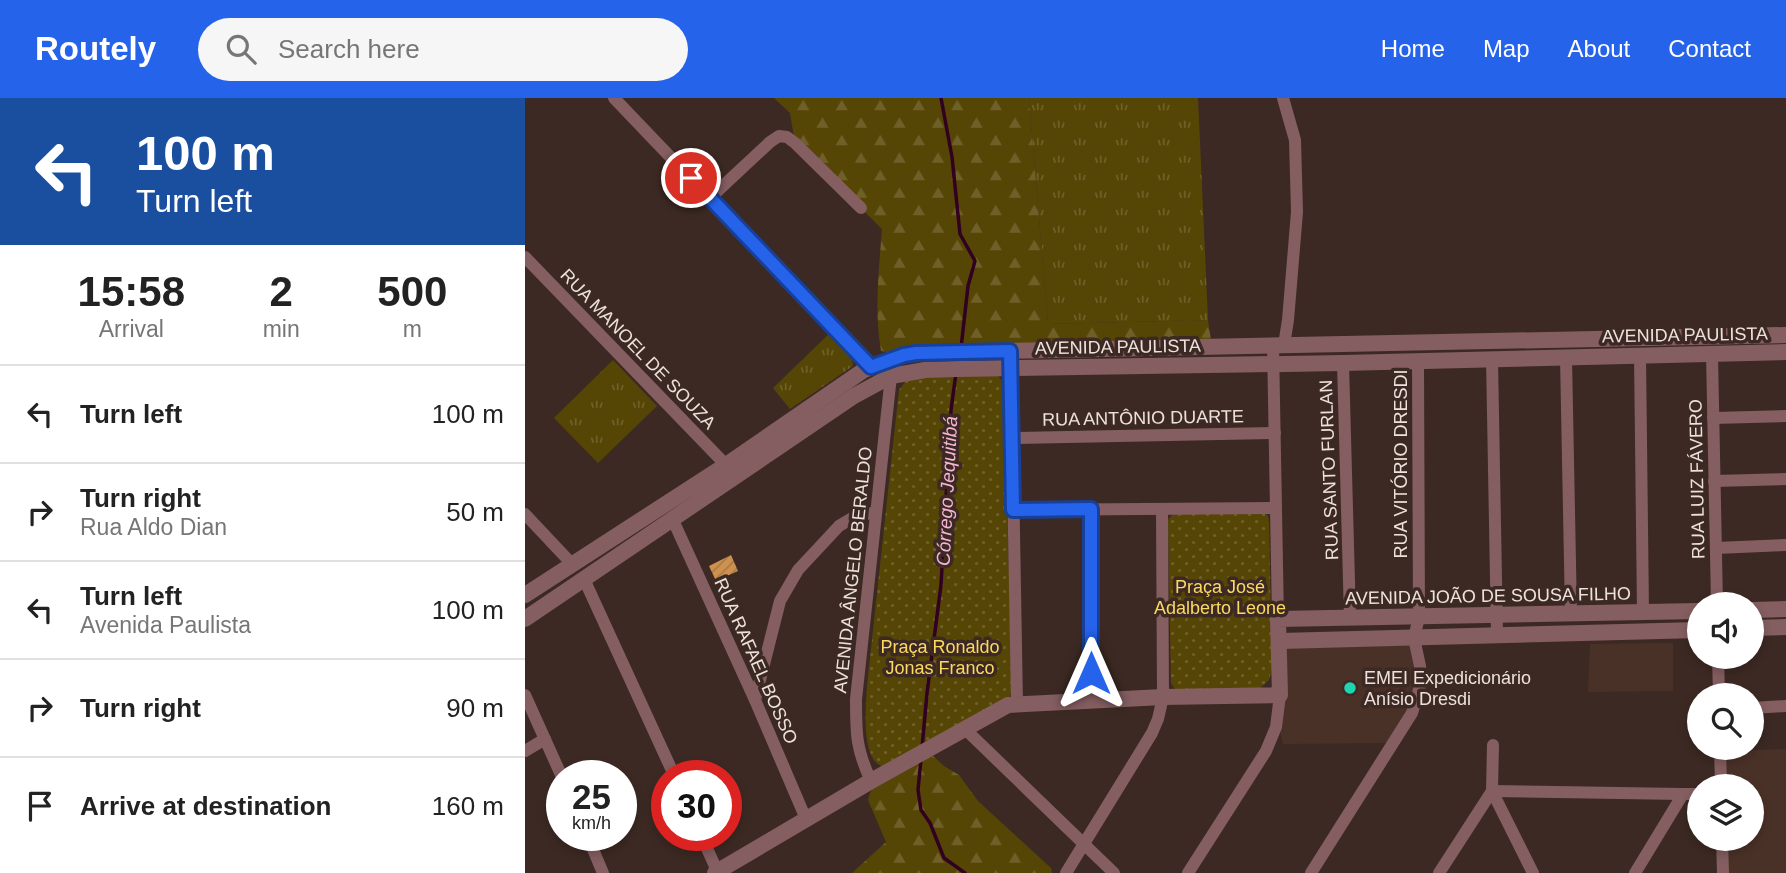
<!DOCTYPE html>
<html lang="en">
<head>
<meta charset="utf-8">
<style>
	body { margin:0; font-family:Arial,sans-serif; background:#f6f6f6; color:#222; height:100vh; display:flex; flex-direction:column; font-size:26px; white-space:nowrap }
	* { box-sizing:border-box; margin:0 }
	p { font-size:23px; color:#767676 }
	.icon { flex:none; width:38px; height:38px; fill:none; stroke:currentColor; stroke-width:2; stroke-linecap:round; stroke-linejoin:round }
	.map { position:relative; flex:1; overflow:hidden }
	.details { display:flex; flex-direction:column; background:#fff; width:525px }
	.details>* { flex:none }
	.guide { background:#1a4fa0; color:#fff; overflow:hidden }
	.tools { position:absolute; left:1162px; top:494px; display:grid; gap:14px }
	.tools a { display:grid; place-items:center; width:77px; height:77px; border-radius:50%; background:#fff; box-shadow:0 4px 10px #0003; font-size:35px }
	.speed { position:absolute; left:21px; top:662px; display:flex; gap:14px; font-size:35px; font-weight:700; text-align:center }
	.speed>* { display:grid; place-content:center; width:91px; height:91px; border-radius:50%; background:#fff; box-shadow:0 4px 10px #0003; line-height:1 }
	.speed small { font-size:18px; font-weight:400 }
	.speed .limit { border:10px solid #d22; background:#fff; color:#111 }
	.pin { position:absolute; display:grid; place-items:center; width:60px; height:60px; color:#fff; margin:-30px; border:4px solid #fff; border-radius:50%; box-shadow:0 2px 7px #0007 }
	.me { position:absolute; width:77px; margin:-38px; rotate:0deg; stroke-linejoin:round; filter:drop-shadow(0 0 5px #0008) }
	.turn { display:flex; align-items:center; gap:24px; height:147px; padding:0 21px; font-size:32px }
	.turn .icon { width:91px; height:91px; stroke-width:2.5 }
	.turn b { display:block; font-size:49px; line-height:60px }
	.eta { display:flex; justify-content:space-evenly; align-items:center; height:119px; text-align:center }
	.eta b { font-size:42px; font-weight:700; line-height:49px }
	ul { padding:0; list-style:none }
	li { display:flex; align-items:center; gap:21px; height:98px; padding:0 21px; border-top:2px solid #e0e0e0 }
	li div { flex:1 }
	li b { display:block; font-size:26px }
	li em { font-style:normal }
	header { display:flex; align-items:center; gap:42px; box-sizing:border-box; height:98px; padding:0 35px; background:#2563eb; color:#fff }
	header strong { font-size:33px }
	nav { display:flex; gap:38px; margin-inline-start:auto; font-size:24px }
	.search { width:490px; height:63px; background:#f6f6f6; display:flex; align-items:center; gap:18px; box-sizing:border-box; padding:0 24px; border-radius:38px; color:#767676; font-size:26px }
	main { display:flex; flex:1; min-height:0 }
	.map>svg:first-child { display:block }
</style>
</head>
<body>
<header>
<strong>Routely</strong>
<div class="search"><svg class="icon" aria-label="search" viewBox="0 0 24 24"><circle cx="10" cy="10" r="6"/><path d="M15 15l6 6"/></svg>Search here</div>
<nav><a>Home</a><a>Map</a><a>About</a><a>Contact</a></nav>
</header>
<main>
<section class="details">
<div class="guide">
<div class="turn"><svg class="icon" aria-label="left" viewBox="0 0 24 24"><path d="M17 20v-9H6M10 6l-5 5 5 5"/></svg><div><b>100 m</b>Turn left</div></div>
</div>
<div class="eta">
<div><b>15:58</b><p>Arrival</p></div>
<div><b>2</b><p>min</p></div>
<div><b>500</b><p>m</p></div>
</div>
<ul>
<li><svg class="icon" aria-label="left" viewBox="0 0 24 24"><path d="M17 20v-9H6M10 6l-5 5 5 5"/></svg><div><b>Turn left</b></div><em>100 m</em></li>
<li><svg class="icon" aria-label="right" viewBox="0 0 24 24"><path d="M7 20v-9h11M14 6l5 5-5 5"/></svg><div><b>Turn right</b><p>Rua Aldo Dian</p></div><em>50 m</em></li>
<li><svg class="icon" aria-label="left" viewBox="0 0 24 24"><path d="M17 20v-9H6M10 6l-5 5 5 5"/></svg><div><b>Turn left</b><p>Avenida Paulista</p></div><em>100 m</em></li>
<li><svg class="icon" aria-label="right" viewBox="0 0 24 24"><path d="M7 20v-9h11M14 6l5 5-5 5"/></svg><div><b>Turn right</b></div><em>90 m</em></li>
<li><svg class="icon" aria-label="arrive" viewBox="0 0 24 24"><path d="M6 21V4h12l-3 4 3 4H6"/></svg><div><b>Arrive at destination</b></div><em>160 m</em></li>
</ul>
</section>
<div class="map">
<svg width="1261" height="775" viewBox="0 0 1261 775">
	<defs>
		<pattern id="grass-tufts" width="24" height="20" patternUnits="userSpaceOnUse" patternTransform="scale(1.75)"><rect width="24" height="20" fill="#564605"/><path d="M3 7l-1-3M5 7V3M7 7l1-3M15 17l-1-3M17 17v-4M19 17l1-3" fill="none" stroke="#6f6029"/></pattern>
		<pattern id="forest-firs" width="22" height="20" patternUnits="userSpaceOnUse" patternTransform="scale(1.75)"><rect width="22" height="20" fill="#564605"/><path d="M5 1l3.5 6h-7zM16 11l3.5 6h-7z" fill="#6f6029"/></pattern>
		<pattern id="park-dots" width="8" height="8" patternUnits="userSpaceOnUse" patternTransform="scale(1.75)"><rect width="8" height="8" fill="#564605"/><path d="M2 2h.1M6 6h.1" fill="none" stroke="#6f6029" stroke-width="1.8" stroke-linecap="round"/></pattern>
		<pattern id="building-hatch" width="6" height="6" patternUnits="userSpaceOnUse" patternTransform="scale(1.75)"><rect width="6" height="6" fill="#cf924e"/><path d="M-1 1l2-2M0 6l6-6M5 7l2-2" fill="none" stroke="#a67b4a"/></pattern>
	</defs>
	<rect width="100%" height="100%" fill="#3c2923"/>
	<g fill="#4a3128">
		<path d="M887,541L893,568L884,613L865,645L758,646L754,628L757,545Z"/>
		<path d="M1148,545V593L1063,594L1065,546Z"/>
		<path d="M1261,651V775H1200L1198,740H1227V688H1197V653Z"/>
	</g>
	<g fill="url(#grass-tufts)">
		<path d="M504,0H673L683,222L523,226Z"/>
		<path d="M306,234C317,244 327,253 328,268L265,311L248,290Z"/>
		<path d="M88,262L132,308L73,365L29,320Z"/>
	</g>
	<g fill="url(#forest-firs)">
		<path d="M249,0H504L523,226L683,222L687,249L379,257L356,253C349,212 354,171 357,131L270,45L265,15Z"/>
		<path d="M407,657L419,668L434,677L453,703L526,770L527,775H327L361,744L343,702L345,695L352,683Z"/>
	</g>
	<g fill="url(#park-dots)">
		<path d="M472,276L479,286L487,592L485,598L482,601L359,669C335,663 341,607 342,588L374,292L383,280Z"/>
		<path d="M739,415L743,418L744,424L747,571L744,582L733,592L651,593L646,585L643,422L647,417L653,416Z"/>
	</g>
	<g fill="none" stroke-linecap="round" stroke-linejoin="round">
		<g stroke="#320020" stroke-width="3.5">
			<path d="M416,0L427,59L435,136L450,163L443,188L436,250"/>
			<path d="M397,650L402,595L416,487L426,312L431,275"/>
			<path d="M396,661L393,692L396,712L405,725L419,760L440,775"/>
		</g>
	</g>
	<path fill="url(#building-hatch)" d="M206,457L213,473L191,483L184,468Z"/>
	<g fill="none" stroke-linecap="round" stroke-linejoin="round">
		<g stroke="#845e61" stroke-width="12">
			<path d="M89,0L346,269"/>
			<path d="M758,0L770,42L772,114L763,222L759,247"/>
			<path d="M185,100L245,44L254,38L262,39L270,45L336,110"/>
			<path d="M0,159L201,367"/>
			<path d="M748,247L753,521"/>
			<path d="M1187,256L1192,506"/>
			<path d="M1115,257L1118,514"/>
			<path d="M1041,259L1046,516"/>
			<path d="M967,260L972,537"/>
			<path d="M486,263L492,605"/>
			<path d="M818,265L825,520"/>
			<path d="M1188,320L1261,318"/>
			<path d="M487,340L750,335"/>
			<path d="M1189,383L1261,381"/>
			<path d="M566,411L567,602"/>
			<path d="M488,412L751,410"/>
			<path d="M0,416L47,466"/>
			<path d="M147,420L230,602L281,721"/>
			<path d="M1191,450L1261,447"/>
			<path d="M59,481L149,677"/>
			<path d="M1193,558L1194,597"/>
			<path d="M0,597L37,679"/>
			<path d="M230,602L255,503L273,472L314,428L329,419L351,414"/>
			<path d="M1227,610L1261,608"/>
			<path d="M440,631L589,775"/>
			<path d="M968,647L967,693L1008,775"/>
			<path d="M1195,649L1196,688"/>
			<path d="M0,653L20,641"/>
			<path d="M346,683C331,651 331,636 331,601L366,278L364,272"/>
			<path d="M967,693L1158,696"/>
			<path d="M62,737L78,775"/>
			<path d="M176,737L193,775"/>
			<path d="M1197,740L1198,775"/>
			<path d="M541,775L627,635L633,621L638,599L637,411"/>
			<path d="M663,775L741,653L751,629L755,597"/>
			<path d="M786,775L887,615L896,585L895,568L889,540L894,519L893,262"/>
			<path d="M914,775L967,693"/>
			<path d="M1110,775L1158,696H1174"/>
		</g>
		<g stroke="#845e61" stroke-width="16">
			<path d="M0,497L201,367L339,272L379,257L392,255L435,254L1261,237"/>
			<path d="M1227,512L1261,511"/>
			<path d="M0,521L329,298L366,278L400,272L432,271L818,265L1261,254"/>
			<path d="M1227,530L1261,529"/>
			<path d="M755,543L1174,532"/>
			<path d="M190,775L346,683L483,607L638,599L755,597L753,521L1174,513"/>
		</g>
	</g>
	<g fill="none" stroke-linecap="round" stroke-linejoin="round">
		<defs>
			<path id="route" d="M166,80L346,269L379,257L391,255L485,253L488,412L566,411V575"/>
		</defs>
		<use href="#route" stroke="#184099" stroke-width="18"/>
		<use href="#route" stroke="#2563eb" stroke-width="12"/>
	</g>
	<circle fill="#1ed5b1" stroke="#3c2923" stroke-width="2.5" cx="825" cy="590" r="7"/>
	<g text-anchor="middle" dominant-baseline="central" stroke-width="7" stroke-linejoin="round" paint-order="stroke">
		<g font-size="18" fill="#ede1dc" stroke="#3c2923">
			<text transform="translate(1160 237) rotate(-1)">AVENIDA PAULISTA</text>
			<text transform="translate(593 249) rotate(-1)">AVENIDA PAULISTA</text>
			<text transform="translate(113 251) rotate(46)">RUA MANOEL DE SOUZA</text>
			<text transform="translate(618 320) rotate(-1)">RUA ANTÔNIO DUARTE</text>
			<text transform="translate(876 366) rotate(-90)">RUA VITÓRIO DRESDI</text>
			<text transform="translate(804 372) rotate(-92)">RUA SANTO FURLAN</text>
			<text transform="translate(1172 381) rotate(-91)">RUA LUIZ FÁVERO</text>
			<text transform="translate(328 472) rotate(-84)">AVENIDA ÂNGELO BERALDO</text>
			<text transform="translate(963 498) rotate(-1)">AVENIDA JOÃO DE SOUSA FILHO</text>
			<text transform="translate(231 563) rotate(66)">RUA RAFAEL BOSSO</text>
		</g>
		<g font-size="18" fill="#fad960" stroke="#3c2923">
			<text x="695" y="489">Praça José<tspan x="695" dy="21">Adalberto Leone</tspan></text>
			<text x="415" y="549">Praça Ronaldo<tspan x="415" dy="21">Jonas Franco</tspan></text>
		</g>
		<g font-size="18" fill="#ede1dc" stroke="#3c2923" text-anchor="start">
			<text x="839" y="580">EMEI Expedicionário<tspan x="839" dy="21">Anísio Dresdi</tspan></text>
		</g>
		<g font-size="19" font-style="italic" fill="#f5b5d6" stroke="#3c2923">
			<text transform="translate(422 393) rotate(-87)">Córrego Jequitibá</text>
		</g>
	</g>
</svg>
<div class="tools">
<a><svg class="icon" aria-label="sound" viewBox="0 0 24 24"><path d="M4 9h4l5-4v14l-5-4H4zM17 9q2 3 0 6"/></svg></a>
<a><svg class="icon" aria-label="search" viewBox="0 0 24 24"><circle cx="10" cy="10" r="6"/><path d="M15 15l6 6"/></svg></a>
<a><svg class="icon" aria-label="layers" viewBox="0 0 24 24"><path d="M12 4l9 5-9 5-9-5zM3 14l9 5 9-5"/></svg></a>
</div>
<div class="speed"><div>25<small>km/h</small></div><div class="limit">30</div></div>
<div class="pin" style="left:166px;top:80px;background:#d93025"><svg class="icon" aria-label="arrive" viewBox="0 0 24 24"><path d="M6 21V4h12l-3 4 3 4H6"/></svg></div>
<svg class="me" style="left:566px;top:575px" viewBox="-20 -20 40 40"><path d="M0-17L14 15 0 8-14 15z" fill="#2563eb" stroke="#fff" stroke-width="4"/></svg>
</div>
</main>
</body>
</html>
